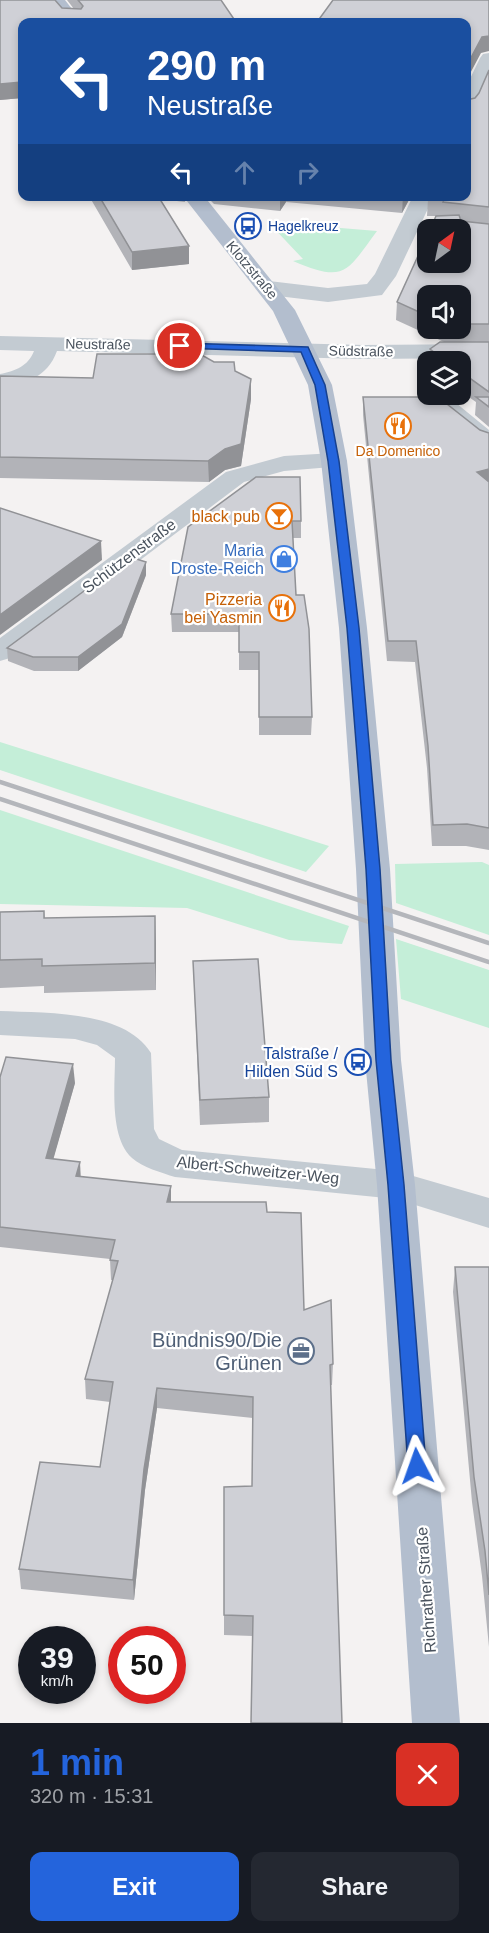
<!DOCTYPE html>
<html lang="en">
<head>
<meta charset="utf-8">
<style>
	body { margin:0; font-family:Arial,sans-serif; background:#242831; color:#f1f3f6; height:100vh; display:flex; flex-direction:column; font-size:22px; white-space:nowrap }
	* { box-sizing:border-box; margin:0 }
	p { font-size:20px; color:#9ea1a6 }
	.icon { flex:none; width:33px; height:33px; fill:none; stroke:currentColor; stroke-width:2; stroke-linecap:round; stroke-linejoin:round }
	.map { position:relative; height:1723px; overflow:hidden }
	.details { display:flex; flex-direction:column; background:#171b24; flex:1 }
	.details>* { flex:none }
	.guide { position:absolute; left:18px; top:18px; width:453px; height:183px; border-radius:12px; box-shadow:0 3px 9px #0003; background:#1a4fa0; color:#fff; overflow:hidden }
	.needle { width:39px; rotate:33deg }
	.fabs { position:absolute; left:417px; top:219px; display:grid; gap:12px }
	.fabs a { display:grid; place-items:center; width:54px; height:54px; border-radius:12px; background:#171b24; box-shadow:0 3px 9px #0003; font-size:30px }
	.speed { position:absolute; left:18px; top:1626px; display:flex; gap:12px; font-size:30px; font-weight:700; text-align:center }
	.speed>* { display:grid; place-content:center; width:78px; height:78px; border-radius:50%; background:#171b24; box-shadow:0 3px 9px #0003; line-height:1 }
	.speed small { font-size:15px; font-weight:400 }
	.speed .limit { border:9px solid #d22; background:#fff; color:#111 }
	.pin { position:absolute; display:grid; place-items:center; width:51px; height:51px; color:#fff; margin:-26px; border:3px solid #fff; border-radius:50%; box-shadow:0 2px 6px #0007 }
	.me { position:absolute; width:66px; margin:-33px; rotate:356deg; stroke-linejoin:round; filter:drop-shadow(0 0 4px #0008) }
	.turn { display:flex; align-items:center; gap:21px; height:126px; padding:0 30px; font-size:27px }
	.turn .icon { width:78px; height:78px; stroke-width:2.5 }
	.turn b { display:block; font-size:42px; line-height:51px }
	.lanes { display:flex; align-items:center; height:57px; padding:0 30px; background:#0003; justify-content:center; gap:30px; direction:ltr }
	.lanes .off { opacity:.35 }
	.round { display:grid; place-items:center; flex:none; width:63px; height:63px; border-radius:12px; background:#242831 }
	.overview { display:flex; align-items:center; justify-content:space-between; height:102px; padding:0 30px }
	h1 { font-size:36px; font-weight:800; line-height:45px; color:#2464dc }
	.action { display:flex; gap:12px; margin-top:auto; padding:12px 30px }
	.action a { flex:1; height:69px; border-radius:12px; background:#2464dc; color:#fff; font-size:24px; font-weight:800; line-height:69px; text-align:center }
	.action a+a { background:#242831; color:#f1f3f6 }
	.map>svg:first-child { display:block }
</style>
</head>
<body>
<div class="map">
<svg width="489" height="1723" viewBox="0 0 489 1723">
	<rect width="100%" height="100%" fill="#f4f2f2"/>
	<g fill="#c4eed8">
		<path d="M268,222L377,231C346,273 345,283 293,261L303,259Z"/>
		<path d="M0,742L329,846L306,872L0,770Z"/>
		<path d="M0,810L349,926L342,944L289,940L187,908L0,904Z"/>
		<path d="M482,862L489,865V935L396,903L395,864Z"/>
		<path d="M396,939L489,970V1028L401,999Z"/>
	</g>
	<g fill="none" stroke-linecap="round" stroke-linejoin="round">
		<g fill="#c3cbd2" fill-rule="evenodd">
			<path d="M489,53V78L476,108L473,112L466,114V87L480,58L483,54Z"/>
			<path d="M413,196H434L396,276L382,295L328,302L269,295L261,293L258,288L261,283L269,281L328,288L367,284L375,274Z"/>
			<path d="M0,336L364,345L489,344V358L364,359L57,351C47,378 26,383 0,388V374C16,371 28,366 34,351L0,350Z"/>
			<path d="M428,387V394H445L489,430V450L480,447L420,399L417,394L420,389Z"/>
			<path d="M334,453L343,456L347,461L343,466L284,471L244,482L10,658L0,661V638L226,472L284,456Z"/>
			<path d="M0,1011C45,1013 125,1010 151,1053L154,1129L159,1139L182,1150L396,1171L489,1198V1228L396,1199L175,1177C162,1173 142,1167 132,1158C109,1137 115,1086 115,1058L97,1045L75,1039L0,1035Z"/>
		</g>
		<g fill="#b3bece" fill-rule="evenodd">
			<path d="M47,0H65L82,22H64Z"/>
			<path d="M183,196H204L295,310L332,385L347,461L367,628L390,869L401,1060L415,1185L460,1723H412L377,1185L365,1060L356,869L339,628L321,461L308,385L273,311Z"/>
		</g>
		<g stroke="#b4b6bb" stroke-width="4.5">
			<path d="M0,782L489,943"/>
			<path d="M0,799L489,962"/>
		</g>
	</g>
	<g fill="#b2b3b8" fill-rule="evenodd">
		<path d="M0,0L62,8L74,9L67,0H221L22,22V98L0,100Z"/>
		<path d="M489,70V427L475,415L476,402L460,391V362H430V349L444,342L396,320L397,302L436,216H427L428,199L475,98L479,93ZM428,296H460V328H428Z"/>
		<path d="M89,196H184L185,202L160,199L189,246V264L132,270Z"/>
		<path d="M206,196H411L402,213L286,202L280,211L214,204Z"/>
		<path d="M214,362L251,379V399L241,466L225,470L209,482L0,478V376L93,378Z"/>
		<path d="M363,397L489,433V850L466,846H432L427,768L415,662L387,661L363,415Z"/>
		<path d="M256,477L301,521V538H293L296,595L312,717L311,735H259V670H239V632H172L171,614Z"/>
		<path d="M146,562V575L122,637L78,671H34L8,661L7,648Z"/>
		<path d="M44,911L45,918L156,943V990L44,993V986L0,988V912Z"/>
		<path d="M193,961L269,1097V1122L200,1125Z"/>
		<path d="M0,1077L75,1083L53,1159L81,1177L171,1202L267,1212L304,1310L333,1364L332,1385H331L253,1636L224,1635V1487L252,1486L253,1418L157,1408L145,1490L134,1600L21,1589L19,1569L100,1467L110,1402L86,1399L85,1379L113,1280H111L110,1259L0,1247Z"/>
		<path d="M455,1267H489V1647L482,1576L472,1502L453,1292Z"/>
	</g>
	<g fill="#919296">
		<path d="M489,36V51L481,53L466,81V67L482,37Z"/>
		<path d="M22,82V98L0,100V84Z"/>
		<path d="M280,196H286V202L280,211Z"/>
		<path d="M403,196H411L402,213Z"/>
		<path d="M189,246V264L132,270V252Z"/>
		<path d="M251,379V399L241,466L225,470L209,482L208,461Z"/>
		<path d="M489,469V488L477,472Z"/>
		<path d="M101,541L102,560L0,635V615Z"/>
		<path d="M146,562V575L122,637L78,671V657Z"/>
		<path d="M155,916L156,943V990L155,963Z"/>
		<path d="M73,1064L75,1083L48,1178L46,1158Z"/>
		<path d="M80,1162L81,1182L76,1176Z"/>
		<path d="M171,1186V1206L167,1202Z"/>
		<path d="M157,1388V1408L145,1490L134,1600L133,1580L144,1469Z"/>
	</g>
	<g fill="#cfd0d6" stroke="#919296" stroke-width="1.5">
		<path d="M0,0H55L62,8L81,9L83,6L78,0H221L236,22H22V82L0,84Z"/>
		<path d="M333,0H489V36L482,37L466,67V22H317Z"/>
		<path d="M489,70V207L443,202L444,200L428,199L429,196H466V100L475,98L479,93Z"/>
		<path d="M99,196H158L189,246L132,252Z"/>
		<path d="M459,215L461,221L489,224V324H460V296H428V316L397,302L428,234V262H460V230H430L436,216Z"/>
		<path d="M440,342H489V392L460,371V362H447L430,349Z"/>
		<path d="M97,354H200L214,362H234L235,371L251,379L241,444L225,449L208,461L0,457V376L93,378Z"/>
		<path d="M363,397H438L480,430L489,433V469L477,472L489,482V828L467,824L433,825L428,746L416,641H388Z"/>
		<path d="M476,397H489V407Z"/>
		<path d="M256,477H300L301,521H292L296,595H304L309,629L312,717H259V652H239V614H171L188,527Z"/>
		<path d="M0,508L101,541L0,615Z"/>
		<path d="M130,557L146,562L122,624L78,657H33L7,648Z"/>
		<path d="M44,911V918L155,916V963L42,966V959L0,960V912Z"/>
		<path d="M258,959L269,1097L200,1100L193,961Z"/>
		<path d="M6,1057L73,1064L46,1158L80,1162L76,1176L171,1186L167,1202H266L267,1212L301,1213L304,1310L331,1300L333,1364L330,1365L342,1723H251L253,1616L224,1615V1487L252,1486L253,1397L157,1388L144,1469L133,1580L19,1569L40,1462L100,1467L113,1382L85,1379L118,1261L110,1260L115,1240L0,1227V1077Z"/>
		<path d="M455,1267H489V1595L485,1551L474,1477Z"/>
	</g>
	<path fill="#2464dc" stroke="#17418f" stroke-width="1.5" d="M180,343L308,347L325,385L339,461L359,628L380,869L391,1060L404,1185L426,1466L423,1471L417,1473L411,1471L408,1466L388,1185L376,1060L366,869L347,628L328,461L315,385L301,352L177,348L175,346Z"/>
	<defs>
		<symbol id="bus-ring" viewBox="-11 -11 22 22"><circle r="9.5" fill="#fff" stroke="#1a4fb4" stroke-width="1.5"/><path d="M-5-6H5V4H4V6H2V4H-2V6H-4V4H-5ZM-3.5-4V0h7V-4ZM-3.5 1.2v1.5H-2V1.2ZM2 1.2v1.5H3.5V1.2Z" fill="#1a4fb4"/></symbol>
		<symbol id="restaurant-ring" viewBox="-11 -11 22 22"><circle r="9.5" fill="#fff" stroke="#e8710a" stroke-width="1.5"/><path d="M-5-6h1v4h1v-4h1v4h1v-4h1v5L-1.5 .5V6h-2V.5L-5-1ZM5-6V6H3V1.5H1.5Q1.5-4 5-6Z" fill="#e8710a"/></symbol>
		<symbol id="bar-ring" viewBox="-11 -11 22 22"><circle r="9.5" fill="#fff" stroke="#e8710a" stroke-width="1.5"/><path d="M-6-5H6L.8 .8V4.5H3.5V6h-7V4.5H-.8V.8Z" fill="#e8710a"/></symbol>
		<symbol id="shop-ring" viewBox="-11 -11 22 22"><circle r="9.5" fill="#fff" stroke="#3f7fe0" stroke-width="1.5"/><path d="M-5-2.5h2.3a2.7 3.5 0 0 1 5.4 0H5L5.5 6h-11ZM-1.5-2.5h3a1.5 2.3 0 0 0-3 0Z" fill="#3f7fe0"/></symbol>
		<symbol id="office-ring" viewBox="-11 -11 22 22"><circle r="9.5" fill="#fff" stroke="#5c6f8a" stroke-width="1.5"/><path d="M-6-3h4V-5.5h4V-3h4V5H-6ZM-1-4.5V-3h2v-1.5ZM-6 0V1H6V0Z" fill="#5c6f8a"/></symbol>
	</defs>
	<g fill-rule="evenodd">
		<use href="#bus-ring" x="233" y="211" width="30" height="30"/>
		<use href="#restaurant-ring" x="383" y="411" width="30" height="30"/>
		<use href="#bar-ring" x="264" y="501" width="30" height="30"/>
		<use href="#shop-ring" x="269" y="544" width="30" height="30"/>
		<use href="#restaurant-ring" x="267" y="593" width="30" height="30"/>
		<use href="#bus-ring" x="343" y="1047" width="30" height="30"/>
		<use href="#office-ring" x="286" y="1336" width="30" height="30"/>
	</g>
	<g text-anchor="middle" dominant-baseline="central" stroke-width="4.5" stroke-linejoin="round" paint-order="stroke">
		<g font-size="14" fill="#164399" stroke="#fff" text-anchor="start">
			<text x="268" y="226">Hagelkreuz</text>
		</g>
		<g font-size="14" fill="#4a535e" stroke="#fff">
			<text transform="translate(252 270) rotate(50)">Klotzstraße</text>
			<text transform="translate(98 344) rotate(1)">Neustraße</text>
			<text transform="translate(361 351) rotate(1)">Südstraße</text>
		</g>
		<g font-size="14" fill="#c56008" stroke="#fff">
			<text x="398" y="451">Da Domenico</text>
		</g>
		<g font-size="16" fill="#c56008" stroke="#fff" text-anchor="end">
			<text x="260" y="516">black pub</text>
			<text x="262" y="599">Pizzeria<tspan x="262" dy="18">bei Yasmin</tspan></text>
		</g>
		<g font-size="16" fill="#366cbe" stroke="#fff" text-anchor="end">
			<text x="264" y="550">Maria<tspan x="264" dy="18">Droste-Reich</tspan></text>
		</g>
		<g font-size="16" fill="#4a535e" stroke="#fff">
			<text transform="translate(129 556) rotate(-37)">Schützenstraße</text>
			<text transform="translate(258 1170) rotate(6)">Albert-Schweitzer-Weg</text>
			<text transform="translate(426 1590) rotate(-94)">Richrather Straße</text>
		</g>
		<g font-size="16" fill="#164399" stroke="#fff" text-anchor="end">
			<text x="338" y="1053">Talstraße /<tspan x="338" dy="18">Hilden Süd S</tspan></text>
		</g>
		<g font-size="20" fill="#4e5e75" stroke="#fff" text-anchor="end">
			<text x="282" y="1340">Bündnis90/Die<tspan x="282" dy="23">Grünen</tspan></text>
		</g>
	</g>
</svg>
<div class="fabs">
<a><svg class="needle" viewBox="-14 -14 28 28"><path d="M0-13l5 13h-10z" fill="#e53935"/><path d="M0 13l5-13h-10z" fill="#9ea1a6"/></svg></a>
<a><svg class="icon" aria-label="sound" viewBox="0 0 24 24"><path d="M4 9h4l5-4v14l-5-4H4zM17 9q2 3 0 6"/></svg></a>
<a><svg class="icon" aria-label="layers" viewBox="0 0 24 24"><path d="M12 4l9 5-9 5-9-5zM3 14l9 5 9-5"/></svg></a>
</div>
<div class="speed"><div>39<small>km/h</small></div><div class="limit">50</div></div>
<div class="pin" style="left:180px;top:346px;background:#d93025"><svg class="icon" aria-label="arrive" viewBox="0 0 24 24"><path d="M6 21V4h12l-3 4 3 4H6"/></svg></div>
<svg class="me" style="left:417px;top:1466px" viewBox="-20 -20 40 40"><path d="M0-17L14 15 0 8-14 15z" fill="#2464dc" stroke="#fff" stroke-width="4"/></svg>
<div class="guide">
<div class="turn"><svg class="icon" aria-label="left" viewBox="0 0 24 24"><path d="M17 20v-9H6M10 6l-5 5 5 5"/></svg><div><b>290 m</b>Neustraße</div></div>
<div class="lanes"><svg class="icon" aria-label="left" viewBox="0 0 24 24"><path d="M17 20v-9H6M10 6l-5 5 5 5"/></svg><svg class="icon off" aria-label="ahead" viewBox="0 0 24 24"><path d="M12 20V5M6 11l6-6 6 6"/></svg><svg class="icon off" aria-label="right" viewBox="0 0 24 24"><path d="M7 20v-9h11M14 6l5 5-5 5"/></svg></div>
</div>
</div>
<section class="details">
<div class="overview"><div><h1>1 min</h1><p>320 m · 15:31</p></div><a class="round" style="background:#d93025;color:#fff"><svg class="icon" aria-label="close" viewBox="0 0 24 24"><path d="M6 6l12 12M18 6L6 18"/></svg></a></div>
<div class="action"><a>Exit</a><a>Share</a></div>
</section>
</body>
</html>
